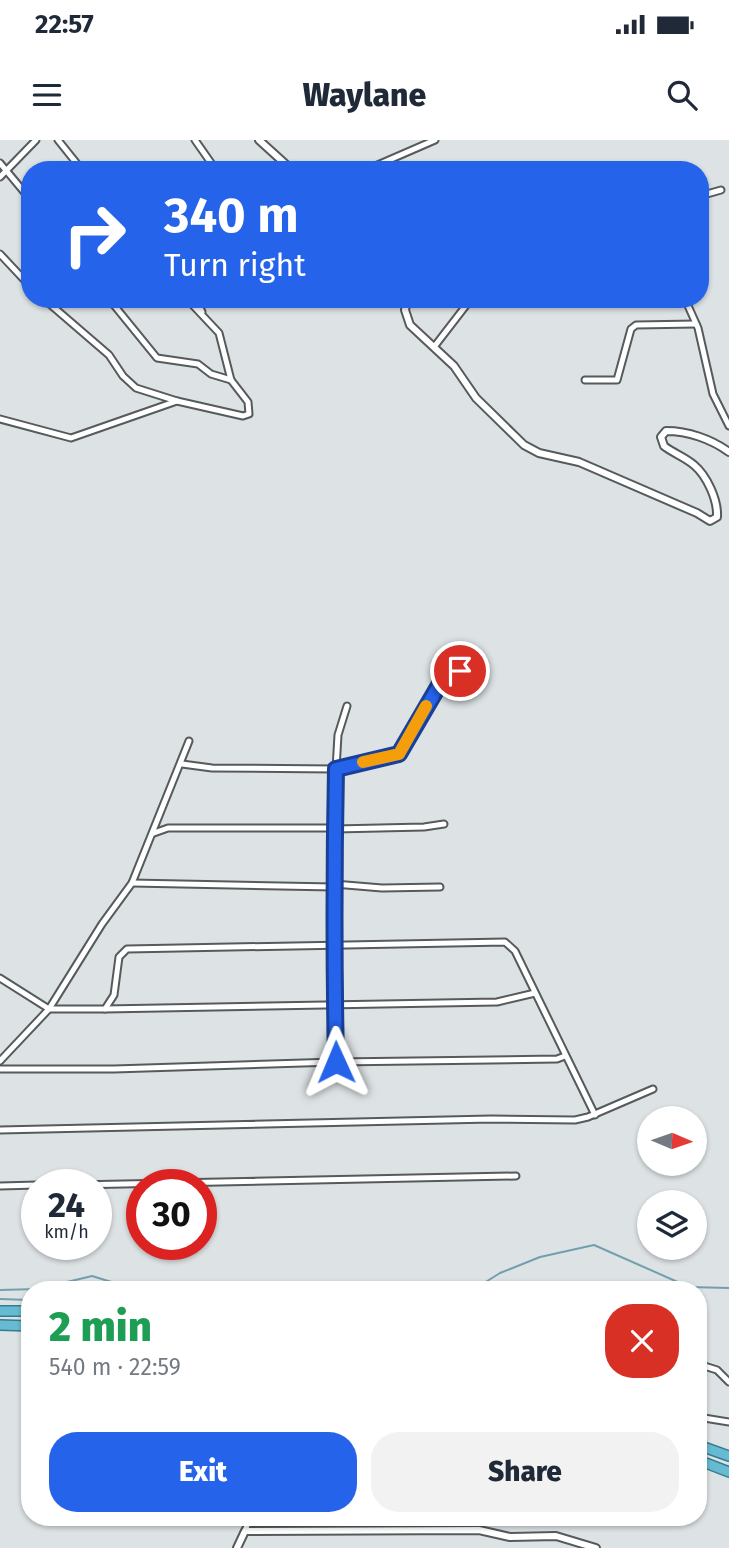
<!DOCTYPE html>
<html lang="en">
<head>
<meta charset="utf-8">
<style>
	body { margin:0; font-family:"Fira Sans",sans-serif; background:#f2f2f3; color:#1f2937; height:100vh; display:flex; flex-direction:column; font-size:26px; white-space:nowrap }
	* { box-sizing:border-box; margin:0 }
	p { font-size:23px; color:#747a83 }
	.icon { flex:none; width:38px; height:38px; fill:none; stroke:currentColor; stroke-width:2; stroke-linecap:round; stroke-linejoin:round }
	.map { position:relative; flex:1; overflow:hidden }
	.details { position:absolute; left:21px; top:1141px; width:686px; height:245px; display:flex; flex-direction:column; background:#fff; border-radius:28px; box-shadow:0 2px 5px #0004 }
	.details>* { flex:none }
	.guide { position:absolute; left:21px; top:21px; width:688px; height:147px; border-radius:28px; box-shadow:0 2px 5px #0004; background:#2563eb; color:#fff; overflow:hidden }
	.needle { width:46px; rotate:92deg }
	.tools { position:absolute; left:637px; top:966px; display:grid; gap:14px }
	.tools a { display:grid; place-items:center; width:70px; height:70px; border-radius:50%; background:#fff; box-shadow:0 2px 5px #0004; font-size:35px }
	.speed { position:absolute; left:21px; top:1029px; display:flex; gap:14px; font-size:35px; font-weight:700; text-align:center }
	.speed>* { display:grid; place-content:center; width:91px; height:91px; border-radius:50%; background:#fff; box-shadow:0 2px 5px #0004; line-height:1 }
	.speed small { font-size:18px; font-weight:400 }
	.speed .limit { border:10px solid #d22; background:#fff; color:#111 }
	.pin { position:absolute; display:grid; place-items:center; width:60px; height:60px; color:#fff; margin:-30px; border:4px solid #fff; border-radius:50%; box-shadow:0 2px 7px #0007 }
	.me { position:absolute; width:77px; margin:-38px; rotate:359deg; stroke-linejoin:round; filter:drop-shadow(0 0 5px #0008) }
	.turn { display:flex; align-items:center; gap:24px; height:147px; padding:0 28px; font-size:32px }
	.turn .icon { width:91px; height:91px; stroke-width:2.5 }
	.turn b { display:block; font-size:49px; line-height:60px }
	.round { display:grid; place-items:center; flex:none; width:74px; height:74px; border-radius:28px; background:#f2f2f3 }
	.headline { display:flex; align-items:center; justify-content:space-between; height:119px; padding:0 28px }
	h1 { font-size:42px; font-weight:800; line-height:52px; color:#1e9e55 }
	.button { display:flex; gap:14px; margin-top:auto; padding:14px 28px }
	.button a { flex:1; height:80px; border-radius:28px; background:#2563eb; color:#fff; font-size:28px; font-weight:800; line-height:80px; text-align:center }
	.button a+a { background:#f2f2f3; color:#1f2937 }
	.status { display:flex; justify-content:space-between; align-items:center; height:49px; padding:0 35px; background:#fff; direction:ltr }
	.status svg { height:19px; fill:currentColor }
	header { display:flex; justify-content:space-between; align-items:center; height:91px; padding:0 28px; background:#fff; font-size:32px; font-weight:800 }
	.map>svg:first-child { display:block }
</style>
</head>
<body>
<div class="status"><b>22:57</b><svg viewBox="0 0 49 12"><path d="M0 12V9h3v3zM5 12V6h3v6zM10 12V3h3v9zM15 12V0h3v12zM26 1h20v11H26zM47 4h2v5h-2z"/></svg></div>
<header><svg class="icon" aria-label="menu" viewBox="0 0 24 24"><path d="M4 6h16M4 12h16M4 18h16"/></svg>Waylane<svg class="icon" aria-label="search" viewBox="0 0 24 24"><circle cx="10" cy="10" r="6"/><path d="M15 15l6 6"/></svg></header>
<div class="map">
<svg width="729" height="1408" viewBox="0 0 729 1408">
	<rect width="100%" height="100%" fill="#dde3e5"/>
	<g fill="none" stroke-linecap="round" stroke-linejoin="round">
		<g stroke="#739fad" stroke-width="2">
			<path d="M0,1150L38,1149L92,1136L118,1144L143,1142L174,1150"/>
			<path d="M68,1150L76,1147L128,1150"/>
			<path d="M187,1150C216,1144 239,1141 267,1150"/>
			<path d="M473,1150L500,1133L540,1117L594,1105L689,1147L729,1148"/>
			<path d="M0,1159L30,1160"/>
		</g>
		<defs>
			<g id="minor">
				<path d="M58,0L82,30"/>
				<path d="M195,0L216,30"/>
				<path d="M0,23L30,59"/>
				<path d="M366,30L435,0"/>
				<path d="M0,37L36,0"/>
				<path d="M700,56L721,50"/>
				<path d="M0,114L30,146"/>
				<path d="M44,159L109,215L123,236L136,248L177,261"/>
				<path d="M109,159L157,218L198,224L211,234L231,240"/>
				<path d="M196,159L202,172"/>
				<path d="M685,159L698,188L713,254L729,286"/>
				<path d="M434,207L471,159"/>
				<path d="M585,240H617L631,189L636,185L696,184"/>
				<path d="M0,279L71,298L177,261L243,276L249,274L248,262L231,240L219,193L187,159"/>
				<path d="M182,624L212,628L336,629L399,614L441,542L479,520"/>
				<path d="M335,689L424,687L444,684"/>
				<path d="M154,693L168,688H335"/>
				<path d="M132,743L334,747"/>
				<path d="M334,744L382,748L440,747"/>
				<path d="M0,838L49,869H105L114,855L119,817L127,809L505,802L515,811L595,975"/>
				<path d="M105,869L497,862L535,853"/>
				<path d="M0,921L49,869L102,784L132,743L189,601"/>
				<path d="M336,922L337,806L334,747L336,629L338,595L347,566"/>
				<path d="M0,929H114L336,922L557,919L565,916"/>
				<path d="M0,990L491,979L575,980L588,977L653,949"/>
				<path d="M75,1045L516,1036"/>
				<path d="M0,1046L37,1045"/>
				<path d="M698,1224L717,1230L729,1242"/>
				<path d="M698,1277L729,1282"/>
				<path d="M245,1391L250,1377"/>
			</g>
			<g id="tertiary">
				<path d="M259,0L292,30"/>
				<path d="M407,159L405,170L410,185L454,226L476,258L524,305L539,313L579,322L697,373L710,381L717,377C718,360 707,336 694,325C685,317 673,313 664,306L661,297L666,291C688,291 711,299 729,312"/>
				<path d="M237,1408L245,1391L479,1390L510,1397L556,1396L596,1408"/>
			</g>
			<g id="trunk">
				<path d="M0,1171H30"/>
				<path d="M0,1185L30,1186"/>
				<path d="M698,1305L729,1316"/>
				<path d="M698,1320L729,1332"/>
			</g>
		</defs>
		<use href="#minor" stroke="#555a5c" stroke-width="9"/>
		<use href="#tertiary" stroke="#555a5c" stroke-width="10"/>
		<use href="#trunk" stroke="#367c8f" stroke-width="12"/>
		<use href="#minor" stroke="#fff" stroke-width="5"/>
		<use href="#tertiary" stroke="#fff" stroke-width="6"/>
		<use href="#trunk" stroke="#66bbd2" stroke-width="9"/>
	</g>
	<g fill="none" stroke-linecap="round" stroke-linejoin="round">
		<defs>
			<path id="route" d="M336,922C334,824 334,727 336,629L399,614L441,542L460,531"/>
		</defs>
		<use href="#route" stroke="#184099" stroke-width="18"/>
		<use href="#route" stroke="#2563eb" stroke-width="12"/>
		<path stroke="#f59e0b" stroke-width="12" d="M363,622L399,614L426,566"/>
	</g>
</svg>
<div class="tools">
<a><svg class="needle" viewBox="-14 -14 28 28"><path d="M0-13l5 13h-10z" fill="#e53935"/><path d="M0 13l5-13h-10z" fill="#747a83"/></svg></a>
<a><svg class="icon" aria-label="layers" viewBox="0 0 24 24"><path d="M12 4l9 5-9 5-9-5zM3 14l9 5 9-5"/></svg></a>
</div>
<div class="speed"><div>24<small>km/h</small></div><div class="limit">30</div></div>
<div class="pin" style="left:460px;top:531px;background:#d93025"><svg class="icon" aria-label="arrive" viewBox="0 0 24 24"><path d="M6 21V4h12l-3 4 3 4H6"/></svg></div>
<svg class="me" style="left:336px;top:922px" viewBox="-20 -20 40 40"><path d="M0-17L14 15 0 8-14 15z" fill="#2563eb" stroke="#fff" stroke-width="4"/></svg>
<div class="guide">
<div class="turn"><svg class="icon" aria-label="right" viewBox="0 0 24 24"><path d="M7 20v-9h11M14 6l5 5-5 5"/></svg><div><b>340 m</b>Turn right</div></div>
</div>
<section class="details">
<div class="headline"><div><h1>2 min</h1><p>540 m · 22:59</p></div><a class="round" style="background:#d93025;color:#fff"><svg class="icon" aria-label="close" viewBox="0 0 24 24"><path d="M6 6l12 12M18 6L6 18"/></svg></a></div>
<div class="button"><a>Exit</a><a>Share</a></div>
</section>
</div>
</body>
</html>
